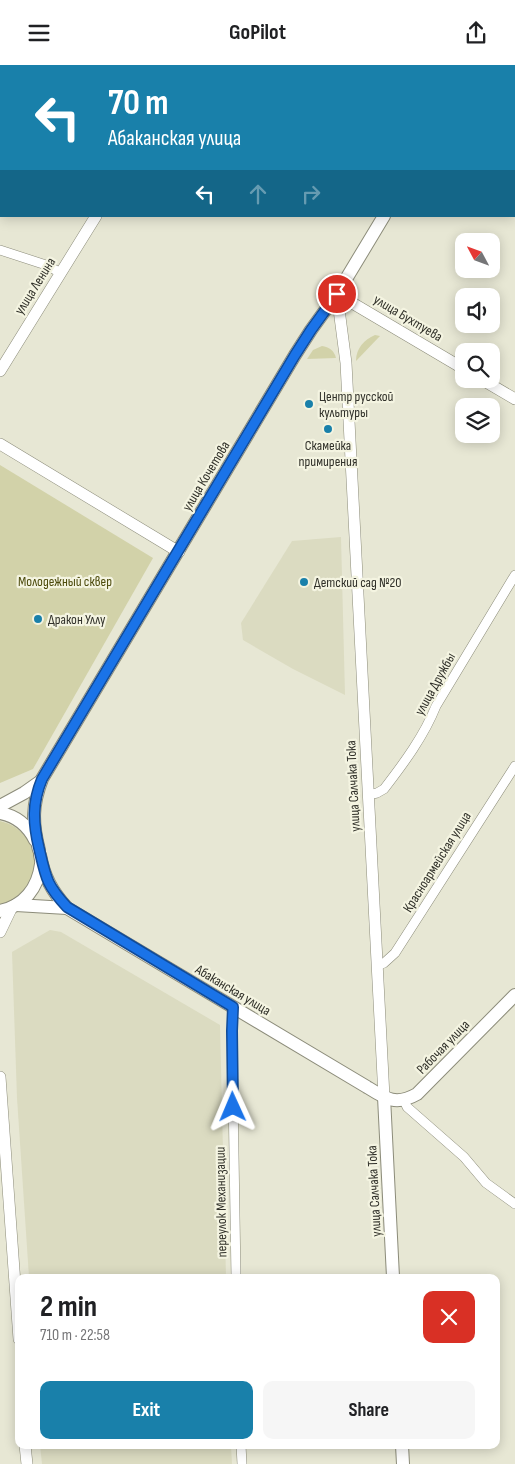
<!DOCTYPE html>
<html lang="en">
<head>
<meta charset="utf-8">
<style>
	body { margin:0; font-family:"Sofia Sans Condensed",sans-serif; background:#f6f6f6; color:#202124; height:100vh; display:flex; flex-direction:column; font-size:19px; white-space:nowrap }
	* { box-sizing:border-box; margin:0 }
	p { font-size:16px; color:#757577 }
	.icon { flex:none; width:28px; height:28px; fill:none; stroke:currentColor; stroke-width:2; stroke-linecap:round; stroke-linejoin:round }
	.map { position:relative; flex:1; overflow:hidden }
	.sheet { position:absolute; left:15px; top:1209px; width:485px; height:175px; display:flex; flex-direction:column; background:#fff; border-radius:10px; box-shadow:0 2px 12px #0003 }
	.sheet>* { flex:none }
	.top-card { position:absolute; left:0px; top:0px; width:515px; height:152px; box-shadow:0 2px 12px #0003; background:#1980aa; color:#fff; overflow:hidden }
	.needle { width:32px; rotate:311deg }
	.fabs { position:absolute; left:455px; top:168px; display:grid; gap:10px }
	.fabs a { display:grid; place-items:center; width:45px; height:45px; border-radius:10px; background:#fff; box-shadow:0 2px 12px #0003; font-size:25px }
	.pin { position:absolute; display:grid; place-items:center; width:42px; height:42px; color:#fff; margin:-21px; border:2px solid #fff; border-radius:50%; box-shadow:0 1px 5px #0007 }
	.me { position:absolute; width:55px; margin:-28px; rotate:359deg; stroke-linejoin:round; filter:drop-shadow(0 0 4px #0008) }
	.turn { display:flex; align-items:center; gap:18px; height:105px; padding:0 25px; font-size:22px }
	.turn .icon { width:65px; height:65px; stroke-width:2.5 }
	.turn b { display:block; font-size:35px; line-height:42px }
	.lanes { display:flex; align-items:center; height:48px; padding:0 25px; background:#0003; justify-content:center; gap:25px; direction:ltr }
	.lanes .off { opacity:.35 }
	.round { display:grid; place-items:center; flex:none; width:52px; height:52px; border-radius:10px; background:#f6f6f6 }
	.headline { display:flex; align-items:center; justify-content:space-between; height:85px; padding:0 25px }
	h1 { font-size:30px; font-weight:700; line-height:38px }
	.cta { display:flex; gap:10px; margin-top:auto; padding:10px 25px }
	.cta a { flex:1; height:58px; border-radius:10px; background:#1980aa; color:#fff; font-size:20px; font-weight:700; line-height:58px; text-align:center }
	.cta a+a { background:#f6f6f6; color:#202124 }
	header { display:flex; justify-content:space-between; align-items:center; height:65px; padding:0 25px; background:#fff; font-size:22px; font-weight:700 }
	.map>svg:first-child { display:block }
</style>
</head>
<body>
<header><svg class="icon" aria-label="menu" viewBox="0 0 24 24"><path d="M4 6h16M4 12h16M4 18h16"/></svg>GoPilot<svg class="icon" aria-label="share" viewBox="0 0 24 24"><path d="M12 15V3M7 8l5-5 5 5M5 13v7h14v-7"/></svg></header>
<div class="map">
<svg width="515" height="1399" viewBox="0 0 515 1399">
	<rect width="100%" height="100%" fill="#e7e7d4"/>
	<g fill="#dbdbc1">
		<path d="M341,472L345,630L293,604L243,575L241,558L292,476Z"/>
		<path d="M50,865L61,867L220,960L226,1212H29L17,1033L12,887Z"/>
		<path d="M40,1380H231L232,1399H42Z"/>
	</g>
	<g fill="#d2d2a9">
		<path d="M375,270L380,271L356,296C356,283 364,275 375,270Z"/>
		<path d="M322,281C329,282 334,285 336,293L307,294L313,285Z"/>
		<path d="M0,400L153,493L33,704L0,718Z"/>
		<path d="M0,756C46,767 45,828 0,840Z"/>
	</g>
	<g fill="none" stroke-linecap="round" stroke-linejoin="round">
		<defs>
			<g id="minor">
				<path d="M0,185L46,200L61,208"/>
				<path d="M368,730L377,728L384,724C404,698 424,671 436,641L515,510"/>
				<path d="M377,901L384,898L395,888L515,701"/>
				<path d="M233,942L232,966L236,1212"/>
				<path d="M404,1035L407,1042L464,1092L486,1118L515,1139"/>
				<path d="M241,1380L242,1399"/>
			</g>
			<g id="tertiary">
				<path d="M187,1L188,0"/>
				<path d="M337,229L346,298L384,1032"/>
				<path d="M337,229L464,304"/>
				<path d="M0,306L96,151"/>
				<path d="M481,314L515,334"/>
				<path d="M0,379L179,487"/>
				<path d="M0,867L12,842"/>
				<path d="M0,1012L19,1274"/>
				<path d="M25,1380L27,1399"/>
			</g>
			<g id="secondary">
				<path d="M474,1L475,0"/>
				<path d="M0,741L24,728L41,716"/>
				<path d="M0,748C16,751 28,761 35,775"/>
				<path d="M39,785C32,758 32,740 42,714L295,290L311,265L337,229L384,151"/>
				<path d="M40,790C44,812 52,826 67,843L367,1022C386,1034 396,1041 417,1029L515,930"/>
				<path d="M16,840L67,843"/>
				<path d="M0,846C24,841 38,823 41,799"/>
				<path d="M384,1032L393,1212"/>
				<path d="M402,1380L403,1399"/>
			</g>
		</defs>
		<use href="#minor" stroke="#8c8c7a" stroke-width="10"/>
		<use href="#tertiary" stroke="#8c8c7a" stroke-width="12"/>
		<use href="#secondary" stroke="#8c8c7a" stroke-width="14"/>
		<use href="#minor" stroke="#fff" stroke-width="9"/>
		<use href="#tertiary" stroke="#fff" stroke-width="11"/>
		<use href="#secondary" stroke="#fff" stroke-width="12"/>
	</g>
	<g fill="none" stroke-linecap="round" stroke-linejoin="round">
		<defs>
			<path id="route" d="M233,1042L232,966L233,942L67,842C46,819 46,813 39,783C33,758 32,738 42,714L295,290L311,265L337,229"/>
		</defs>
		<use href="#route" stroke="#114b97" stroke-width="12"/>
		<use href="#route" stroke="#1a73e8" stroke-width="9"/>
	</g>
	<g fill="#1980aa" stroke="#f4f4e1" stroke-width="2">
		<circle cx="309" cy="339" r="5"/>
		<circle cx="328" cy="364" r="5"/>
		<circle cx="304" cy="517" r="5"/>
		<circle cx="38" cy="554" r="5"/>
	</g>
	<g text-anchor="middle" dominant-baseline="central" stroke-width="4.5" stroke-linejoin="round" paint-order="stroke">
		<g font-size="14" fill="#303029" stroke="#f4f4e1">
			<text transform="translate(35 221) rotate(-58)">улица Ленина</text>
			<text transform="translate(408 253) rotate(31)">улица Бухтуева</text>
			<text transform="translate(206 411) rotate(-59)">улица Кочетова</text>
			<text transform="translate(435 619) rotate(-61)">улица Дружбы</text>
			<text transform="translate(353 721) rotate(-93)">улица Салчака Тока</text>
			<text transform="translate(437 797) rotate(-58)">Красноармейская улица</text>
			<text transform="translate(233 925) rotate(31)">Абаканская улица</text>
			<text transform="translate(443 982) rotate(-46)">Рабочая улица</text>
			<text transform="translate(374 1126) rotate(-93)">улица Салчака Тока</text>
			<text transform="translate(221 1137) rotate(-91)">переулок Механизации</text>
		</g>
		<g font-size="14" fill="#303029" stroke="#f4f4e1" text-anchor="start">
			<text x="319" y="331">Центр русской<tspan x="319" dy="16">культуры</tspan></text>
			<text x="328" y="380" text-anchor="middle">Скамейка<tspan x="328" dy="16">примирения</tspan></text>
			<text x="314" y="517">Детский сад №20</text>
			<text x="48" y="554">Дракон Уллу</text>
		</g>
		<g font-size="14" fill="#4d4b0d" stroke="#f4f4e1">
			<text x="65" y="516">Молодежный сквер</text>
		</g>
	</g>
</svg>
<div class="fabs">
<a><svg class="needle" viewBox="-14 -14 28 28"><path d="M0-13l5 13h-10z" fill="#e53935"/><path d="M0 13l5-13h-10z" fill="#757577"/></svg></a>
<a><svg class="icon" aria-label="sound" viewBox="0 0 24 24"><path d="M4 9h4l5-4v14l-5-4H4zM17 9q2 3 0 6"/></svg></a>
<a><svg class="icon" aria-label="search" viewBox="0 0 24 24"><circle cx="10" cy="10" r="6"/><path d="M15 15l6 6"/></svg></a>
<a><svg class="icon" aria-label="layers" viewBox="0 0 24 24"><path d="M12 4l9 5-9 5-9-5zM3 14l9 5 9-5"/></svg></a>
</div>
<div class="pin" style="left:337px;top:229px;background:#d93025"><svg class="icon" aria-label="arrive" viewBox="0 0 24 24"><path d="M6 21V4h12l-3 4 3 4H6"/></svg></div>
<svg class="me" style="left:233px;top:1042px" viewBox="-20 -20 40 40"><path d="M0-17L14 15 0 8-14 15z" fill="#1a73e8" stroke="#fff" stroke-width="4"/></svg>
<div class="top-card">
<div class="turn"><svg class="icon" aria-label="left" viewBox="0 0 24 24"><path d="M17 20v-9H6M10 6l-5 5 5 5"/></svg><div><b>70 m</b>Абаканская улица</div></div>
<div class="lanes"><svg class="icon" aria-label="left" viewBox="0 0 24 24"><path d="M17 20v-9H6M10 6l-5 5 5 5"/></svg><svg class="icon off" aria-label="ahead" viewBox="0 0 24 24"><path d="M12 20V5M6 11l6-6 6 6"/></svg><svg class="icon off" aria-label="right" viewBox="0 0 24 24"><path d="M7 20v-9h11M14 6l5 5-5 5"/></svg></div>
</div>
<section class="sheet">
<div class="headline"><div><h1>2 min</h1><p>710 m · 22:58</p></div><a class="round" style="background:#d93025;color:#fff"><svg class="icon" aria-label="close" viewBox="0 0 24 24"><path d="M6 6l12 12M18 6L6 18"/></svg></a></div>
<div class="cta"><a>Exit</a><a>Share</a></div>
</section>
</div>
</body>
</html>
